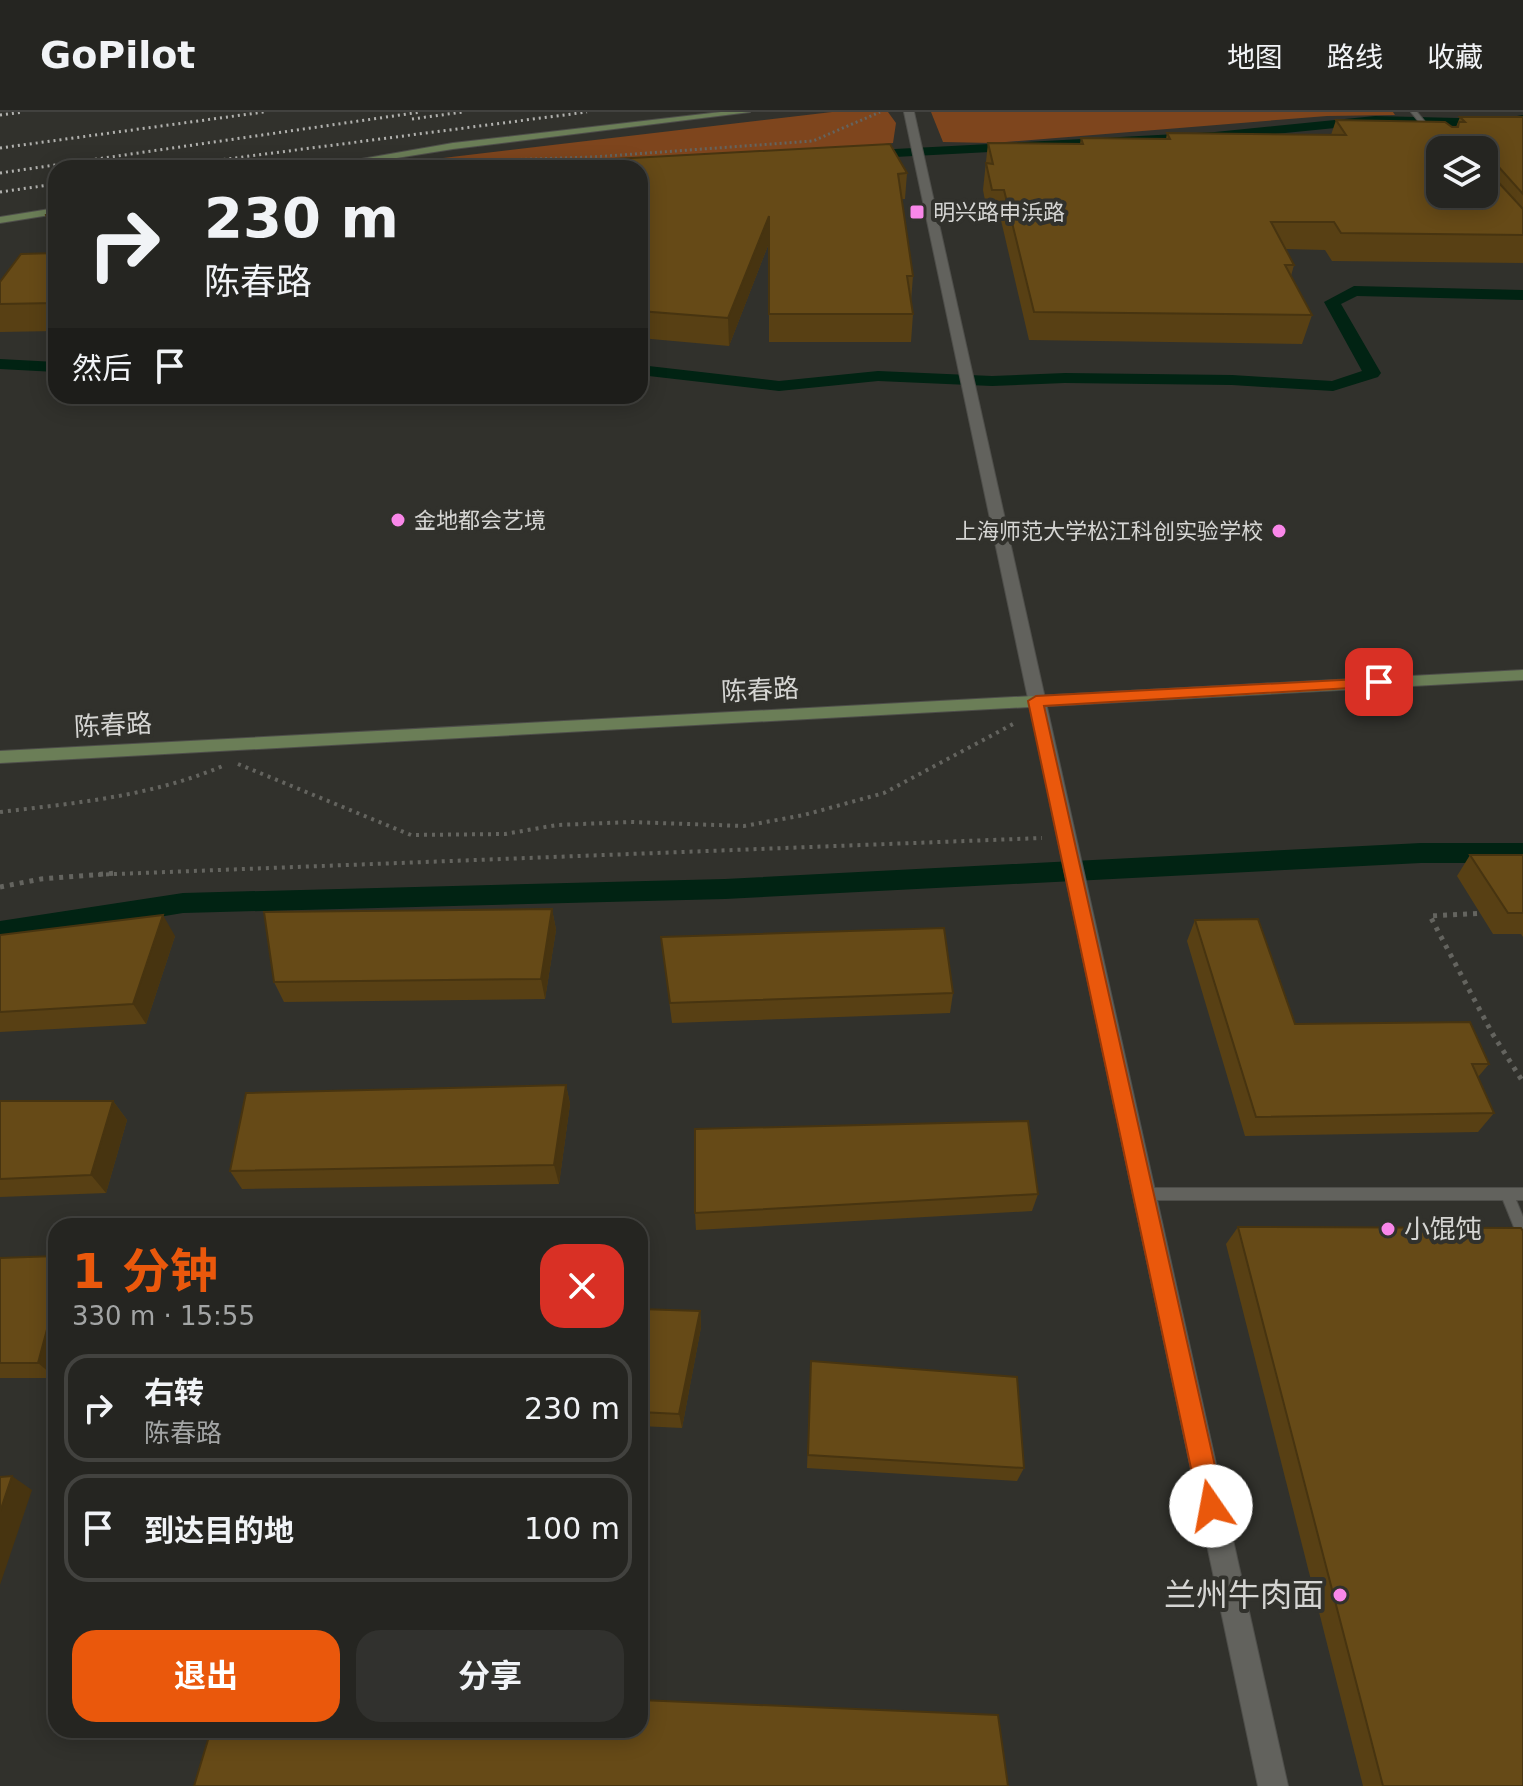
<!DOCTYPE html>
<html lang="zh">
<head>
<meta charset="utf-8">
<style>
	body { margin:0; font-family:"DejaVu Sans","Noto Sans SC",sans-serif; background:#31312e; color:#f1f3f6; height:100vh; display:flex; flex-direction:column; font-size:30px; white-space:nowrap }
	* { box-sizing:border-box; margin:0 }
	p { font-size:26px; color:#a3a5a5 }
	.icon { flex:none; width:44px; height:44px; fill:none; stroke:currentColor; stroke-width:2; stroke-linecap:round; stroke-linejoin:round }
	.map { position:relative; flex:1; overflow:hidden }
	.side { position:absolute; left:48px; top:1106px; width:600px; height:520px; display:flex; flex-direction:column; background:#252521; border-radius:24px; box-shadow:0 4px 20px #0003,0 0 0 2px #42423f }
	.side>* { flex:none }
	.banner { position:absolute; left:48px; top:48px; width:600px; height:244px; border-radius:24px; box-shadow:0 4px 20px #0003,0 0 0 2px #42423f; background:#252521; color:#f1f3f6; overflow:hidden }
	.controls { position:absolute; left:1426px; top:24px; display:grid; gap:16px }
	.controls a { display:grid; place-items:center; width:72px; height:72px; border-radius:16px; background:#252521; box-shadow:0 4px 20px #0003,0 0 0 2px #42423f; font-size:40px }
	.pin { position:absolute; display:grid; place-items:center; width:68px; height:68px; color:#fff; margin:-34px; border-radius:16px; box-shadow:0 4px 12px #0006 }
	.me { position:absolute; width:88px; margin:-44px; rotate:348deg; stroke-linejoin:round; filter:drop-shadow(0 0 6px #0008) }
	.turn { display:flex; align-items:center; gap:28px; height:168px; padding:0 24px; font-size:36px }
	.turn .icon { width:104px; height:104px; stroke-width:2.5 }
	.turn b { display:block; font-size:56px; line-height:68px }
	.then { display:flex; align-items:center; height:76px; padding:0 24px; background:#0003; gap:16px; font-size:30px }
	.round { display:grid; place-items:center; flex:none; width:84px; height:84px; border-radius:24px; background:#31312e }
	.summary { display:flex; align-items:center; justify-content:space-between; height:136px; padding:0 24px }
	h1 { font-size:48px; font-weight:700; line-height:60px; color:#ea580c }
	.action { display:flex; gap:16px; margin-top:auto; padding:16px 24px }
	.action a { flex:1; height:92px; border-radius:24px; background:#ea580c; color:#fff; font-size:32px; font-weight:700; line-height:92px; text-align:center }
	.action a+a { background:#31312e; color:#f1f3f6 }
	ul { padding:0; list-style:none }
	li { display:flex; align-items:center; gap:24px; height:108px; margin:0 16px 12px; padding:0 8px; border:4px solid #42423f; border-radius:24px }
	li div { flex:1 }
	li b { display:block; font-size:30px }
	li em { font-style:normal }
	header { display:flex; align-items:center; gap:48px; box-sizing:border-box; height:112px; padding:0 40px; background:#252521; border-bottom:2px solid #42423f }
	header strong { font-size:38px }
	nav { display:flex; gap:44px; margin-inline-start:auto; font-size:28px }
	.map>svg:first-child { display:block }
</style>
</head>
<body>
<header>
<strong>GoPilot</strong>
<nav><a>地图</a><a>路线</a><a>收藏</a></nav>
</header>
<div class="map">
<svg width="1523" height="1674" viewBox="0 0 1523 1674">
	<rect width="100%" height="100%" fill="#31312c"/>
	<g fill="#7e451d">
		<path d="M832,0H888L896,11L893,31L827,39L676,43L626,49L520,51L491,56H359Z"/>
		<path d="M931,0H1393L1395,3L1327,4L993,31L943,30Z"/>
	</g>
	<g fill="none" stroke-linecap="round" stroke-linejoin="round">
		<g fill="#012313" fill-rule="evenodd">
			<path d="M1523,3V11L1499,15L1375,12L1215,28L857,47L850,43L857,39L1215,20L1375,4L1499,7Z"/>
			<path d="M1354,174L1523,178V188L1357,184L1341,192L1381,261L1378,265L1333,279L1232,273L1065,271L992,274L878,269L779,279L640,263V253L779,269L878,259L992,264L1065,261L1232,263L1332,269L1362,259L1324,190Z"/>
			<path d="M0,247L56,250V260L0,257Z"/>
			<path d="M1421,731H1523V751H1421L725,787L183,801L0,831V809L183,781L725,767Z"/>
		</g>
		<defs>
			<g id="lane">
				<path d="M1411,0H1417L1448,38H1442Z"/>
				<path d="M1144,1076H1523V1088H1516L1523,1105V1127L1518,1125L1503,1088H1144L1140,1086L1138,1082L1140,1078Z"/>
			</g>
			<path id="street" d="M904,0H914L1288,1674H1258Z"/>
			<g id="secondary">
				<path d="M721,0H750L453,37L334,56H310L453,31Z"/>
				<path d="M56,96V102L0,111V105Z"/>
				<path d="M1523,558V568L0,651V639Z"/>
			</g>
		</defs>
		<use href="#lane" stroke="#4e4e4a" stroke-width="2"/>
		<use href="#street" stroke="#4e4e4a" stroke-width="2"/>
		<use href="#secondary" stroke="#4e4e4a" stroke-width="2"/>
		<path stroke="#64645f" stroke-width="3" stroke-dasharray="2 3" stroke-linecap="butt" d="M466,56L502,48L593,45L813,29L880,0"/>
		<g stroke="#64645f" stroke-width="4" stroke-dasharray="3 5" stroke-linecap="butt">
			<path d="M238,652L411,723L505,722L557,713L631,710L744,714L804,703L884,681L1015,611"/>
			<path d="M0,700C76,691 154,684 225,653"/>
			<path d="M90,763L1042,726"/>
		</g>
		<g stroke="#64645f" stroke-width="5" stroke-dasharray="4 6" stroke-linecap="butt">
			<path d="M0,775L41,767L117,761"/>
			<path d="M1487,801L1430,804L1492,921L1523,970"/>
		</g>
		<use href="#lane" fill="#62625d" fill-rule="evenodd"/>
		<use href="#street" fill="#62625d" fill-rule="evenodd"/>
		<use href="#secondary" fill="#6b7e57" fill-rule="evenodd"/>
		<g stroke="#b1b1ae" stroke-width="3" stroke-dasharray="2 4" stroke-linecap="butt">
			<path d="M0,3L23,0"/>
			<path d="M412,7L463,0"/>
			<path d="M0,36L264,0"/>
			<path d="M158,56L587,0"/>
			<path d="M0,61L421,0"/>
			<path d="M0,80L56,72"/>
		</g>
	</g>
	<g fill="#584014">
		<path d="M1460,5H1523V151L1332,149L1325,138L1286,137L1294,153L1291,164L1312,203L1302,232L1029,228L1000,104H988L983,78L988,31L1080,32L1081,26L1166,27L1167,21L1331,23L1336,8L1456,15Z"/>
		<path d="M640,56L907,61L905,87H902L913,164L911,189L913,202L911,230H769V131L729,234L640,226Z"/>
		<path d="M56,141V219L0,220V170Z"/>
		<path d="M1470,743H1523V825L1521,822H1493L1457,764Z"/>
		<path d="M552,797L556,818L545,887L284,890L274,870Z"/>
		<path d="M1195,808L1295,912L1489,952L1478,965L1494,1001L1478,1020L1245,1024L1187,829Z"/>
		<path d="M0,823L175,824L146,912L0,920Z"/>
		<path d="M661,825L953,881L950,901L672,911Z"/>
		<path d="M566,973L570,992L559,1072L242,1077L230,1059Z"/>
		<path d="M0,989H113L127,1008L106,1081L0,1085Z"/>
		<path d="M1038,1082L1032,1099L696,1118L695,1101Z"/>
		<path d="M1238,1115L1523,1674H1363L1226,1132Z"/>
		<path d="M0,1146L56,1266H0Z"/>
		<path d="M640,1197L700,1199L701,1215L682,1316L640,1314Z"/>
		<path d="M811,1249L1024,1356L1017,1369L807,1356Z"/>
	</g>
	<g fill="#473410">
		<path d="M769,104V131L729,234L728,206Z"/>
		<path d="M552,797L556,818L545,887L541,867Z"/>
		<path d="M163,803L175,824L146,912L133,892Z"/>
		<path d="M566,973L570,992L559,1072L554,1053Z"/>
		<path d="M113,989L127,1008L106,1081L91,1063Z"/>
		<path d="M56,1184V1266L38,1251Z"/>
		<path d="M700,1199L701,1215L682,1316L679,1302Z"/>
		<path d="M12,1364L32,1378L0,1473V1400Z"/>
	</g>
	<g fill="#664a17" stroke="#473410" stroke-width="2" fill-rule="evenodd">
		<path d="M1460,5H1523V82L1497,53H1489L1487,58L1523,97V123L1341,121L1334,110H1271L1294,153H1285L1312,203L1034,200L1004,78H992L986,51L993,52L988,31L1083,32L1081,26L1170,27L1167,21L1346,23L1336,8L1445,10L1452,15H1458L1459,10H1465ZM1440,38H1484V82H1440Z"/>
		<path d="M890,32L907,61L898,62L913,164H907L913,202H769V104L728,206L640,199V56H504V53Z"/>
		<path d="M330,54H418L417,56H329Z"/>
		<path d="M56,101V128L46,103Z"/>
		<path d="M56,141V191L0,192V170L21,142Z"/>
		<path d="M1470,743H1523V801H1508Z"/>
		<path d="M552,797L541,867L274,870L264,800Z"/>
		<path d="M163,803L133,892L0,900V823Z"/>
		<path d="M1258,807L1295,912L1470,910L1489,952H1472L1494,1001L1256,1005L1195,808Z"/>
		<path d="M944,816L953,881L670,891L661,825Z"/>
		<path d="M566,973L554,1053L230,1059L246,981Z"/>
		<path d="M0,989H113L91,1063L0,1067Z"/>
		<path d="M1028,1009L1038,1082L695,1101V1017Z"/>
		<path d="M1238,1115L1521,1116L1523,1119V1674H1383Z"/>
		<path d="M56,1144V1184L38,1251H0V1146Z"/>
		<path d="M640,1197L700,1199L679,1302L640,1300Z"/>
		<path d="M811,1249L1017,1265L1024,1356L808,1343Z"/>
		<path d="M12,1364L0,1400V1365Z"/>
		<path d="M640,1588L998,1603L1008,1674H194L211,1618H640Z"/>
	</g>
	<path fill="#ea580c" stroke="#983908" stroke-width="2" d="M1379,566L1387,570L1384,574L1044,594L1224,1394L1220,1402L1211,1406L1203,1402L1199,1394L1028,589L1036,584Z"/>
	<g fill="#f987e9" stroke="#31312c" stroke-width="3">
		<rect x="909" y="92" width="16" height="16" rx="4"/>
		<circle cx="398" cy="408" r="8"/>
		<circle cx="1279" cy="419" r="8"/>
		<circle cx="1388" cy="1117" r="8"/>
		<circle cx="1340" cy="1483" r="8"/>
	</g>
	<g text-anchor="middle" dominant-baseline="central" stroke-width="8" stroke-linejoin="round" paint-order="stroke">
		<g font-size="22" fill="#d5d5d3" stroke="#31312c" text-anchor="start">
			<text x="933" y="100">明兴路申浜路</text>
			<text x="414" y="408">金地都会艺境</text>
			<text x="1263" y="419" text-anchor="end">上海师范大学松江科创实验学校</text>
		</g>
		<g font-size="26" fill="#d5d5d3" stroke="#31312c">
			<text transform="translate(760 578) rotate(-3)">陈春路</text>
			<text transform="translate(113 613) rotate(-3)">陈春路</text>
		</g>
		<g font-size="26" fill="#d5d5d3" stroke="#31312c" text-anchor="start">
			<text x="1404" y="1117">小馄饨</text>
		</g>
		<g font-size="32" fill="#d5d5d3" stroke="#31312c" text-anchor="end">
			<text x="1324" y="1483">兰州牛肉面</text>
		</g>
	</g>
</svg>
<div class="controls">
<a><svg class="icon" aria-label="layers" viewBox="0 0 24 24"><path d="M12 4l9 5-9 5-9-5zM3 14l9 5 9-5"/></svg></a>
</div>
<div class="pin" style="left:1379px;top:570px;background:#d93025"><svg class="icon" aria-label="arrive" viewBox="0 0 24 24"><path d="M6 21V4h12l-3 4 3 4H6"/></svg></div>
<svg class="me" style="left:1211px;top:1394px" viewBox="-20 -20 40 40"><circle r="19" fill="#fff"/><path d="M0-13L10 11 0 6-10 11z" fill="#ea580c"/></svg>
<div class="banner">
<div class="turn"><svg class="icon" aria-label="right" viewBox="0 0 24 24"><path d="M7 20v-9h11M14 6l5 5-5 5"/></svg><div><b>230 m</b>陈春路</div></div>
<div class="then">然后<svg class="icon" aria-label="arrive" viewBox="0 0 24 24"><path d="M6 21V4h12l-3 4 3 4H6"/></svg></div>
</div>
<section class="side">
<div class="summary"><div><h1>1 分钟</h1><p>330 m · 15:55</p></div><a class="round" style="background:#d93025;color:#fff"><svg class="icon" aria-label="close" viewBox="0 0 24 24"><path d="M6 6l12 12M18 6L6 18"/></svg></a></div>
<ul>
<li><svg class="icon" aria-label="right" viewBox="0 0 24 24"><path d="M7 20v-9h11M14 6l5 5-5 5"/></svg><div><b>右转</b><p>陈春路</p></div><em>230 m</em></li>
<li><svg class="icon" aria-label="arrive" viewBox="0 0 24 24"><path d="M6 21V4h12l-3 4 3 4H6"/></svg><div><b>到达目的地</b></div><em>100 m</em></li>
</ul>
<div class="action"><a>退出</a><a>分享</a></div>
</section>
</div>
</body>
</html>
